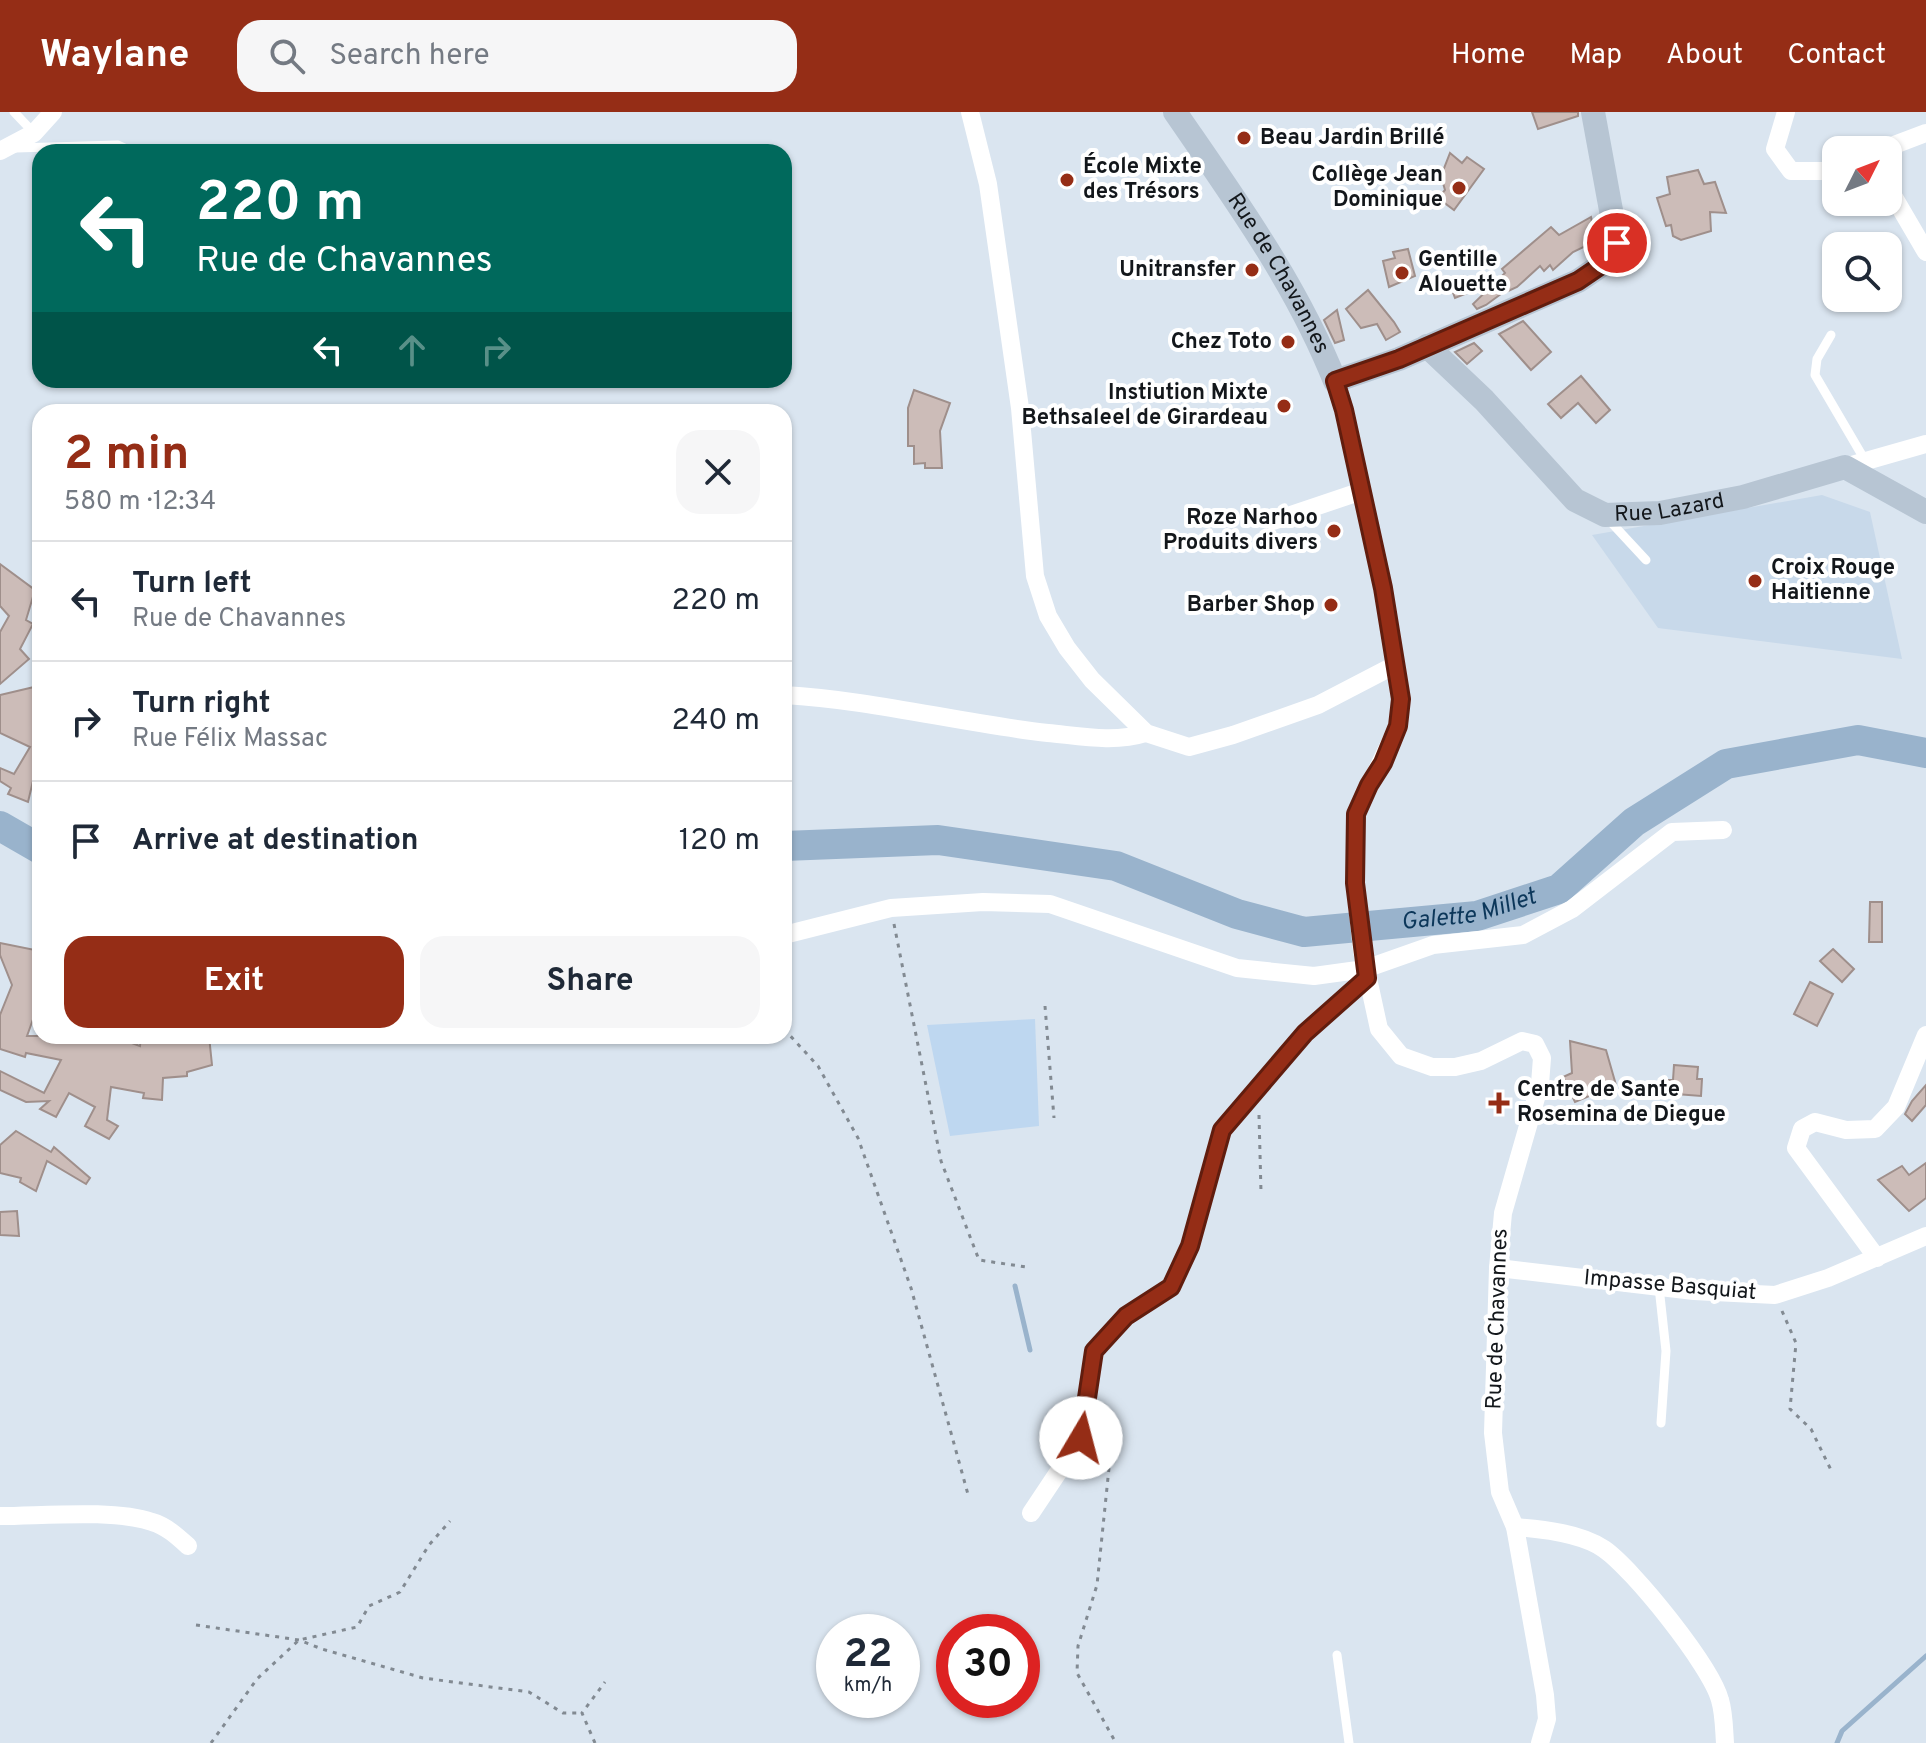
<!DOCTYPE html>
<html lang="en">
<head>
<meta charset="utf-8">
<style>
	body { margin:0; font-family:Overpass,sans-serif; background:#f6f6f7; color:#1f2937; height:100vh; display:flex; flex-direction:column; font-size:30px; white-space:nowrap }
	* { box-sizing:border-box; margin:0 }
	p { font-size:26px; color:#747a83 }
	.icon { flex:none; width:44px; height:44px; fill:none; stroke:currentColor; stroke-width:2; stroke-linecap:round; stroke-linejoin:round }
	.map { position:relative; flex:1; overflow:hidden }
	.drawer { position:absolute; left:32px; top:292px; width:760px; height:640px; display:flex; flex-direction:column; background:#fff; border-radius:24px; box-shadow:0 2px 6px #0004 }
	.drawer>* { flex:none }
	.top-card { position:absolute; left:32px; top:32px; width:760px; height:244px; border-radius:24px; box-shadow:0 2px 6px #0004; background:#00695c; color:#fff; overflow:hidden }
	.needle { width:52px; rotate:48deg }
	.tools { position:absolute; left:1822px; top:24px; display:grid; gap:16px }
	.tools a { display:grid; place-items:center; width:80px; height:80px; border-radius:16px; background:#fff; box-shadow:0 2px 6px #0004; font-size:40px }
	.speed { position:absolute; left:816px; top:1502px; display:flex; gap:16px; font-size:40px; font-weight:700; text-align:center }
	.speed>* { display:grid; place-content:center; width:104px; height:104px; border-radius:50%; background:#fff; box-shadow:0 2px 6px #0004; line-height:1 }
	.speed small { font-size:20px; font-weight:400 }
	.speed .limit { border:12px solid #d22; background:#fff; color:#111 }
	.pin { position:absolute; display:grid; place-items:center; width:68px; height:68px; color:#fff; margin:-34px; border:4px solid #fff; border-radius:50%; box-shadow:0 2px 8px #0007 }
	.me { position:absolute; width:88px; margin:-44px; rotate:8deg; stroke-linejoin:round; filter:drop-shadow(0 0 6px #0008) }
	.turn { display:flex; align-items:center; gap:28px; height:168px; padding:0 32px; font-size:36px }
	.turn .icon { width:104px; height:104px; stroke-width:2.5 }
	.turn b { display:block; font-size:56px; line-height:68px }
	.lanes { display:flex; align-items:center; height:76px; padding:0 32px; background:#0003; justify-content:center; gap:40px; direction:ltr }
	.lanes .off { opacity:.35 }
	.round { display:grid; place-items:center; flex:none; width:84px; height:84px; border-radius:24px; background:#f6f6f7 }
	.overview { display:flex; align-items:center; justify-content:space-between; height:136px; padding:0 32px }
	h1 { font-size:48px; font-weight:700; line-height:60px; color:#952d16 }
	.primary-button { display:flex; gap:16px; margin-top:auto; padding:16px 32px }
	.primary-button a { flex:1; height:92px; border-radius:24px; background:#952d16; color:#fff; font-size:32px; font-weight:700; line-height:92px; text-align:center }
	.primary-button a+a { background:#f6f6f7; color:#1f2937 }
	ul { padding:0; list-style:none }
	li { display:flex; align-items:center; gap:24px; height:120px; padding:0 32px; border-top:2px solid #e0e1e3 }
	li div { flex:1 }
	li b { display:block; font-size:30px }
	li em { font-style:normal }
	header { display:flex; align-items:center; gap:48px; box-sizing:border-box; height:112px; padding:0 40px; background:#952d16; color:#fff }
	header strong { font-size:38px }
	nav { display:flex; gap:44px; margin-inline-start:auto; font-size:28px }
	.search { width:560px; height:72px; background:#f6f6f7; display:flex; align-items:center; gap:20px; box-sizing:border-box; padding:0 28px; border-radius:24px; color:#747a83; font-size:30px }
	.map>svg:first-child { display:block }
</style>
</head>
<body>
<header>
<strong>Waylane</strong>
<div class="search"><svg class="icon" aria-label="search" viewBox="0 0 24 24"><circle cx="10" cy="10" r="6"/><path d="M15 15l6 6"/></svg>Search here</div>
<nav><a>Home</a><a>Map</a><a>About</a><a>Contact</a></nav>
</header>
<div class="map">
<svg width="1926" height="1631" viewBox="0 0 1926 1631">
	<rect width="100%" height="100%" fill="#dae5f0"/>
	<path fill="#c8d9ea" d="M1822,383L1870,400L1902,547L1658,516L1592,423Z"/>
	<path fill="#bed7f0" d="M1035,907L1039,1014L950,1024L927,913Z"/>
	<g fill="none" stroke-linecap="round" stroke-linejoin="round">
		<g stroke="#99b3cc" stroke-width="5">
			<path d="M1015,1174L1030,1238"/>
			<path d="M1837,1631L1842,1619L1926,1544"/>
		</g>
		<g stroke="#99b3cc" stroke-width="30">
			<path d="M0,714L40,737"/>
			<path id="s1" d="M784,734L938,728L1116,754L1237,802L1304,820L1477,804L1559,777L1634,710L1726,652L1858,628L1926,641"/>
		</g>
	</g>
	<g fill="#ccbcb8" stroke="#9f8f8b" stroke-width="2">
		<path d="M1532,0H1578V4L1538,17Z"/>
		<path d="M1450,41L1462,51L1467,45L1484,57L1454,98L1438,86L1445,78L1441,64Z"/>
		<path d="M1698,58L1704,72L1715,70L1726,101L1710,100L1711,119L1681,128L1673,124L1671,113L1666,114L1657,86L1670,82L1667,65Z"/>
		<path d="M1591,105L1596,129L1573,140L1553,158L1550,153L1544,159L1540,154L1517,175L1506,180L1505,179L1486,193L1477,197L1473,192L1505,161L1502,157L1551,115L1559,123Z"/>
		<path d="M1408,137L1415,164L1389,175L1383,149L1395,146L1393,140Z"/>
		<path d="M1463,164L1470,180L1455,186L1449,170Z"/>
		<path d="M1368,178L1394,210L1400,220L1386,228L1377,212L1361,216L1346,197Z"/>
		<path d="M1337,198L1344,228L1335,231L1324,208Z"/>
		<path d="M1523,209L1551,240L1531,258L1499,222Z"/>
		<path d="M1474,231L1482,239L1467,252L1455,240Z"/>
		<path d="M1581,264L1610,298L1596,311L1578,291L1561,306L1548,292Z"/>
		<path d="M914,278L950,291L940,319L942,356H925V351L914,352V334H908V296Z"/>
		<path d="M0,452L35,478L26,508L33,512L20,537L29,547L0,572V520L9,504L0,494Z"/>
		<path d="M34,575L40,602V655L34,665L28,690L8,682L11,676L0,669V656L14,662L30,635L0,621V583Z"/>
		<path d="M1870,790H1882V830H1869Z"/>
		<path d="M0,831L40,839V888L27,924H113L140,934L141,924H209L212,953L187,960V964L163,966L162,988L143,986L144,981L111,975L107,1008L118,1014L109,1027L85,1014L95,995L69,981L56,1005L40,997L49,989L26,990L0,978V959L44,981L61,948L26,941L25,945L0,937V903L12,873L0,843Z"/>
		<path d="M1833,837L1854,857L1842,870L1820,849Z"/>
		<path d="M1810,870L1833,882L1817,914L1794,902Z"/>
		<path d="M1570,929L1606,938L1616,973L1575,990L1563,965L1572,961Z"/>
		<path d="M1674,953L1698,955L1697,967H1702L1701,984L1663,981L1664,968H1673Z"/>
		<path d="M1926,973V993L1912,1009L1905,1002L1912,989Z"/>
		<path d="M16,1019L51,1040L54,1035L90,1066L86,1072L47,1049L36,1079L20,1070L21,1066L0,1061V1033Z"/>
		<path d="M1926,1051V1086L1909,1099L1878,1068L1902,1054L1909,1063Z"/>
		<path d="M17,1099L19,1124L0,1123V1100Z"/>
	</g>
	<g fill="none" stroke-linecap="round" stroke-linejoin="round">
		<g stroke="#828a92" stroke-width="3" stroke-dasharray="4 6" stroke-linecap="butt">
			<path d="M894,812L941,1049L979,1148L1026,1155"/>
			<path d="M1045,894L1054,1006"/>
			<path d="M784,917L818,954L858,1026L911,1176L969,1386"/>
			<path d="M1259,1003L1261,1080"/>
			<path d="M1782,1199L1796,1231L1790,1297L1811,1317L1831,1358"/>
			<path d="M1109,1356L1097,1473L1078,1534L1077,1561L1116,1631"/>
			<path d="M196,1513L299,1528L322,1537L423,1566L529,1580L563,1601H582"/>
			<path d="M211,1631L257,1567L299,1528L357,1515L369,1494L400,1480L429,1433L450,1409"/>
			<path d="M595,1631L582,1601L605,1570"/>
		</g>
		<g stroke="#fff" stroke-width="9">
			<path d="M14,0L34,21"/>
			<path d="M16,36L118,33L133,40"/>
			<path d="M1831,223L1817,247L1815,263L1866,350"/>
			<path d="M1607,406L1646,448"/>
			<path d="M1659,1175L1666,1239L1661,1311"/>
			<path d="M1337,1543L1349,1631"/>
		</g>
		<g stroke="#fff" stroke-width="18">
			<path d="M970,0L988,72L1020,296L1035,464L1048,504L1067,536L1092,568L1146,621L1189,635L1233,623L1318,593L1395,553"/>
			<path d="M1786,0L1775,37L1791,59H1831L1836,56"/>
			<path d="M1881,38L1926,21"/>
			<path d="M0,39L34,21L53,0"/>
			<path d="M1888,75L1926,140"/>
			<path d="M1335,269L1344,298L1383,476L1401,587L1398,614L1356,702L1355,771L1362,839L1379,917L1401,944L1432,955H1455L1481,949L1522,929L1535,932L1542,946L1540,972L1503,1101L1498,1156L1493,1321L1500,1380L1515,1415L1545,1583L1547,1607L1540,1631"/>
			<path d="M1845,355L1926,332"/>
			<path d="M1273,409L1362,379"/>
			<path d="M784,583C873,588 959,611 1048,621C1080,624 1114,631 1146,621"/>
			<path d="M788,822L891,796L983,790L1050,792L1237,856L1314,864L1365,857L1433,833L1523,823L1572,797L1672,720L1723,718"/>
			<path d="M1877,1146L1796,1036L1802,1017L1815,1010L1846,1018L1875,1017L1896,995L1926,923"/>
			<path d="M1498,1156L1694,1179L1775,1183L1828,1166L1926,1124"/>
			<path d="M1031,1401L1081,1326L1094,1239L1126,1204L1171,1175L1190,1134L1222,1018L1305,921L1367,866"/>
			<path d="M0,1404C42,1404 114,1397 152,1410C166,1414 177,1424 188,1434"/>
			<path d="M1515,1415C1542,1417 1581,1421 1604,1437C1633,1457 1711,1554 1720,1588C1724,1601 1724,1617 1725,1631"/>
		</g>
		<g stroke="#b7c5d3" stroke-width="24">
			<path id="s2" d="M1175,0C1234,86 1296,171 1335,269L1399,247L1578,169L1603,152L1617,131L1593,0"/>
			<path id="s3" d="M1427,234L1484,288L1575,388L1605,403L1660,401L1743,385L1845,355L1926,400"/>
		</g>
	</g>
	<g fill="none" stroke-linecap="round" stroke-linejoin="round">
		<defs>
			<path id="route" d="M1081,1326L1094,1239L1126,1204L1171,1175L1190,1134L1222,1018L1305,921L1367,866L1355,771L1356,702L1369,673L1383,651L1398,614L1401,587L1383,476L1344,298L1335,269L1399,247L1578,169L1603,152L1617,131"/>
		</defs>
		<use href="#route" stroke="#611d0e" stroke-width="20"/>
		<use href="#route" stroke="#952d16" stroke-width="14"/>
	</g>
	<g fill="#952d16" stroke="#fff" stroke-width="3">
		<circle cx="1244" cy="26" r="8"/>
		<circle cx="1067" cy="68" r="8"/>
		<circle cx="1459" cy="76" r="8"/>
		<circle cx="1252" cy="158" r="8"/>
		<circle cx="1402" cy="161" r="8"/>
		<circle cx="1288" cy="230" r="8"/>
		<circle cx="1284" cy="294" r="8"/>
		<circle cx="1334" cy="419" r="8"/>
		<circle cx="1755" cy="469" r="8"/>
		<circle cx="1331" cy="493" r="8"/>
		<path d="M1495 979h8v8h8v8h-8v8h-8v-8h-8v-8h8z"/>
	</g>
	<g text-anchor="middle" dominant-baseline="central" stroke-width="8" stroke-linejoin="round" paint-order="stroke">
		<g font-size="22" font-weight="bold" fill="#13171b" stroke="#fff" text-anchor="end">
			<text x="1260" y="26" text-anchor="start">Beau Jardin Brillé</text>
			<text x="1083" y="55" text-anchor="start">École Mixte<tspan x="1083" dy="25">des Trésors</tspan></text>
			<text x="1443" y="63">Collège Jean<tspan x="1443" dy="25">Dominique</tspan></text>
			<text x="1418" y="148" text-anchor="start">Gentille<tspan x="1418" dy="25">Alouette</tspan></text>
			<text x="1236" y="158">Unitransfer</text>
			<text x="1272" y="230">Chez Toto</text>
			<text x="1268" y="281">Instiution Mixte<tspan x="1268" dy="25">Bethsaleel de Girardeau</tspan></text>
			<text x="1318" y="406">Roze Narhoo<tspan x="1318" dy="25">Produits divers</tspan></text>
			<text x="1771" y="456" text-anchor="start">Croix Rouge<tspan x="1771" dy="25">Haitienne</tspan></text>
			<text x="1315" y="493">Barber Shop</text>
			<text x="1517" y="978" text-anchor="start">Centre de Sante<tspan x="1517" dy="25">Rosemina de Diegue</tspan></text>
		</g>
		<g font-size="22" fill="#13171b" stroke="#fff">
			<text stroke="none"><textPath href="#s2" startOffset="192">Rue de Chavannes</textPath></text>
			<text stroke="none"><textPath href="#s3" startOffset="312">Rue Lazard</textPath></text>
			<text transform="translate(1670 1174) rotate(5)">Impasse Basquiat</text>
			<text transform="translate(1498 1207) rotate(-88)">Rue de Chavannes</text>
		</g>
		<g font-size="24" font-style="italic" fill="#0c375a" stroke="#fff">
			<text stroke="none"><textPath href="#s1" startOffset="700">Galette Millet</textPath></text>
		</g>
	</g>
</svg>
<div class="tools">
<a><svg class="needle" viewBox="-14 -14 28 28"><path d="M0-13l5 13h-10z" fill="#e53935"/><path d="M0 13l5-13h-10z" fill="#747a83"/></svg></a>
<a><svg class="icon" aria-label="search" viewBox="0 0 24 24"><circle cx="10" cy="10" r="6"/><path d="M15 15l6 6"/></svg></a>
</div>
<div class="speed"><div>22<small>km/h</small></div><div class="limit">30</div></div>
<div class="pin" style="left:1617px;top:131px;background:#d93025"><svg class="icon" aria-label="arrive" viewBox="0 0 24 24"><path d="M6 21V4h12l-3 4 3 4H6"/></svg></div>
<svg class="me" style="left:1081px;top:1326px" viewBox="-20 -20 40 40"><circle r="19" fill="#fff"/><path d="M0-13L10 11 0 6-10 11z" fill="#952d16"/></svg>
<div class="top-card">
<div class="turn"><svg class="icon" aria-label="left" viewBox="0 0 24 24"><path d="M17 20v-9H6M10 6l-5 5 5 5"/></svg><div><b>220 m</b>Rue de Chavannes</div></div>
<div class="lanes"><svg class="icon" aria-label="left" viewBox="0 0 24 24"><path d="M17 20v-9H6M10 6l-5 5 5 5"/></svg><svg class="icon off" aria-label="ahead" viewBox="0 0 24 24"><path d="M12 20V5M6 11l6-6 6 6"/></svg><svg class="icon off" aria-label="right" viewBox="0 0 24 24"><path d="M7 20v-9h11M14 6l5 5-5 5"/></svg></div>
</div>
<section class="drawer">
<div class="overview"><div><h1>2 min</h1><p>580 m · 12:34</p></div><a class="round"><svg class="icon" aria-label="close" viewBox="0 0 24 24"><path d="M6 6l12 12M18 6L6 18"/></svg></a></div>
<ul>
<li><svg class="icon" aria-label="left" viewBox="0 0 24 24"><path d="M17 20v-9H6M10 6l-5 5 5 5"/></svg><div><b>Turn left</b><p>Rue de Chavannes</p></div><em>220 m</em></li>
<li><svg class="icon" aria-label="right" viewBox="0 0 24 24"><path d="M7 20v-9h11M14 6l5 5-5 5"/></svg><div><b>Turn right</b><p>Rue Félix Massac</p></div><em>240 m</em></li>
<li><svg class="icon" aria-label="arrive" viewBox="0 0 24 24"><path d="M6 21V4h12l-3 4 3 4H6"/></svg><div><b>Arrive at destination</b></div><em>120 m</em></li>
</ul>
<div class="primary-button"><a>Exit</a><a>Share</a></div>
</section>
</div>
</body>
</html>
